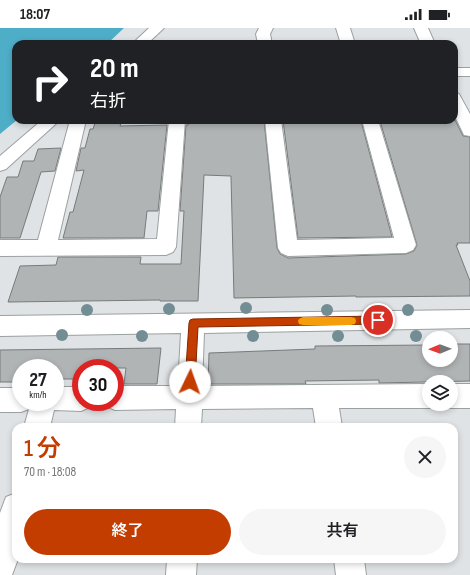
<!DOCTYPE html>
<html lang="ja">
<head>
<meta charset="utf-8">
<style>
	body { margin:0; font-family:"Sofia Sans Condensed","Noto Sans JP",sans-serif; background:#f6f6f6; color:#202124; height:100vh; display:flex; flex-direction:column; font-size:15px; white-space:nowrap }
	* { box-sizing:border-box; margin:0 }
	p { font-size:13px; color:#757577 }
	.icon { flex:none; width:22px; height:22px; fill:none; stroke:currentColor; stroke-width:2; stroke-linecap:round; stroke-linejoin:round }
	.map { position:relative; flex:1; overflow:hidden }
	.details { position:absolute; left:12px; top:395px; width:446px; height:140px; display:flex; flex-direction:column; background:#fff; border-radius:12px; box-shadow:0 2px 6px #0003 }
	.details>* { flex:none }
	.top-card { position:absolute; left:12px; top:12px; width:446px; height:84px; border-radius:12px; box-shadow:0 2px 6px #0003; background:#202124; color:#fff; overflow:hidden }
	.needle { width:26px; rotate:269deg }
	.tools { position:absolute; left:422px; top:303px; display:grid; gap:8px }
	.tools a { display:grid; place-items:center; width:36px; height:36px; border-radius:50%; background:#fff; box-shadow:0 2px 6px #0003; font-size:20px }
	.speed { position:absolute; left:12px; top:331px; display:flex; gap:8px; font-size:20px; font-weight:700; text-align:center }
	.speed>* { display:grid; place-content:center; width:52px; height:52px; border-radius:50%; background:#fff; box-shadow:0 2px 6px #0003; line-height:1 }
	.speed small { font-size:10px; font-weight:400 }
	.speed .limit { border:6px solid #d22; background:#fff; color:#111 }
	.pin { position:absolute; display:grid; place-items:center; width:34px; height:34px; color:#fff; margin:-17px; border:2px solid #fff; border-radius:50%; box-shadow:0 1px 4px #0007 }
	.me { position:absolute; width:44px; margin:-22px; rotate:3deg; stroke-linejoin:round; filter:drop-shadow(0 0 3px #0008) }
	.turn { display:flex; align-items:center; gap:14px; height:84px; padding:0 12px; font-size:18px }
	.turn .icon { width:52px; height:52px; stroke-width:2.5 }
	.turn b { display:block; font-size:28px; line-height:34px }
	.round { display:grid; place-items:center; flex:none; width:42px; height:42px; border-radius:21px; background:#f6f6f6 }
	.head { display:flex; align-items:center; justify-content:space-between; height:68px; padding:0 12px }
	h1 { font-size:24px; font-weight:600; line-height:30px; color:#c43d00 }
	.primary-button { display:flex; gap:8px; margin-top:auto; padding:8px 12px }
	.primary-button a { flex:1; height:46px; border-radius:24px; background:#c43d00; color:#fff; font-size:16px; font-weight:600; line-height:46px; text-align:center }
	.primary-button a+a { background:#f6f6f6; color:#202124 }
	.status { display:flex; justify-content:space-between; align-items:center; height:28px; padding:0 20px; background:#fff; direction:ltr }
	.status svg { height:11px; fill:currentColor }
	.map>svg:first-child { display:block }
</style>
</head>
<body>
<div class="status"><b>18:07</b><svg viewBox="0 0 49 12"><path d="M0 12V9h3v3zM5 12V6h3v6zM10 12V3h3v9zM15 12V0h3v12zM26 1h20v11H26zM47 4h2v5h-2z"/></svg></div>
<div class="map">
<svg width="470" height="547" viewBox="0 0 470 547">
	<rect width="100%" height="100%" fill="#dfe3e5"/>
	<path fill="#4eaec8" d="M0,0H124L107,16H16L17,92L0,106Z"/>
	<g fill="#b0b4b5" stroke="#777b7c">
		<path d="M96,92H122L120,98L167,97L158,183H147L144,210H63L70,184H73L84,142L76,143L81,120H85L90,101H93Z"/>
		<path d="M188,92H264L277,220L280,226L288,230L406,226L414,223L417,217L380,93L455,92L463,108L470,109V215H457L458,217H456L470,253V268L356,269V268L234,270L231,148L204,147L198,273H160V272L8,274L20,238L56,237L58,229H141L140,236H181L184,183H180L186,97H188Z"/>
		<path d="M283,92H350V94L361,93L392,209L298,210Z"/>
		<path d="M61,120L55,143L41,144L20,210H0V169L7,149H18L23,133H34L38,121Z"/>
		<path d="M451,316H470V353L379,355V352L305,353L306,356H208L209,325L315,321V318L429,317V332H451Z"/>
		<path d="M161,320L157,356H124L126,340H81V351H55V340H21V354H0V322Z"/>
	</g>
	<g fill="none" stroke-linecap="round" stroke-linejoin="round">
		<defs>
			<g id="minor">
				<path d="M149,0H164L147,16H132Z"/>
				<path d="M259,0H273L270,6L272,16H258L256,6Z"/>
				<path d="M336,0H350L355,16H341Z"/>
				<path d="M414,0H428L435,16H421Z"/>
				<rect x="454" y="40" width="16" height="8"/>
				<path d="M454,64L459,66L470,86V108L464,107L454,86Z"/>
				<path d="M42,92H60L6,141L0,143V128Z"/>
				<path d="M70,92H86L58,212L157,211L169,92H185L176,219L173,224L166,227L0,228V212H38Z"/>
				<path d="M265,92H281L297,212L394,210L362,92H378L416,217L413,222L406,225L288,228L281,225L278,220Z"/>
				<path d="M470,282V300L204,305L202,358L429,356V376H438L429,380H339L342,399H316L313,380L202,381L201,399H175L176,381L115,382L106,378L104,374H115V358H178L181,305L0,308V288Z"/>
				<path d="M451,356H470V380H451L442,376H451Z"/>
				<path d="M55,359H81V374H92L90,379L81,383L54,382L50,399H24L29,381L21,384H0V360H21V374H55Z"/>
				<path d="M16,465V531H18L12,547H0V485L6,469Z"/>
				<path d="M167,531H197L196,547H166Z"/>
				<path d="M334,531H364L366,547H336Z"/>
			</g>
		</defs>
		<use href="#minor" stroke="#9ba0a1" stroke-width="2"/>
		<use href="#minor" fill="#fff" fill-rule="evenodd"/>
	</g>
	<g fill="#738d94">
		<circle cx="246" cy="280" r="6"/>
		<circle cx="169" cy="281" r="6"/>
		<circle cx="87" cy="282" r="6"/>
		<circle cx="327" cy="282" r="6"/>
		<circle cx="408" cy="282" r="6"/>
		<circle cx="62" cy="307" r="6"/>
		<circle cx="142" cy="308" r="6"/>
		<circle cx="253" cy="308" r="6"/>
		<circle cx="338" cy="308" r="6"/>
		<circle cx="416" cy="308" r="6"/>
	</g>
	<path fill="#c43d00" stroke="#7f2800" d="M378,288L381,290L382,292L381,295L378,296L198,299L195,354L194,357L190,358L187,357L185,354L189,295L190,292L193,291Z"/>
	<path fill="#f59e0b" d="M303,289H351L355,290L356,293L355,296L351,297H303L299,296L298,293L299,291Z"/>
</svg>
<div class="tools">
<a><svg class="needle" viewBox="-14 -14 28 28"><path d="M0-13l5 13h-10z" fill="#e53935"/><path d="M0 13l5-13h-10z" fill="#757577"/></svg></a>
<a><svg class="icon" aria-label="layers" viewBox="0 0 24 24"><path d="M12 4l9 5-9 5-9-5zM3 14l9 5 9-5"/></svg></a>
</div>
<div class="speed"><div>27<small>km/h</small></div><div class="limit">30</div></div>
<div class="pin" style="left:378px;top:292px;background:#d93025"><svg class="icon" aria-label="arrive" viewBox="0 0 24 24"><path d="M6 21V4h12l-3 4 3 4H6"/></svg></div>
<svg class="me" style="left:190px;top:354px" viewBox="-20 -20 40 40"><circle r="19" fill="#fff"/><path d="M0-13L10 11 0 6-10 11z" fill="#c43d00"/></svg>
<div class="top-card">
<div class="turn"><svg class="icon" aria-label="right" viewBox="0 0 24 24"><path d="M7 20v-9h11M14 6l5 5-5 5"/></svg><div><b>20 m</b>右折</div></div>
</div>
<section class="details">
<div class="head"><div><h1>1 分</h1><p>70 m · 18:08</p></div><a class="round"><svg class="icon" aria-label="close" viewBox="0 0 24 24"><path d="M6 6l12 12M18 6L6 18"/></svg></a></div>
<div class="primary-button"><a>終了</a><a>共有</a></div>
</section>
</div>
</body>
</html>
